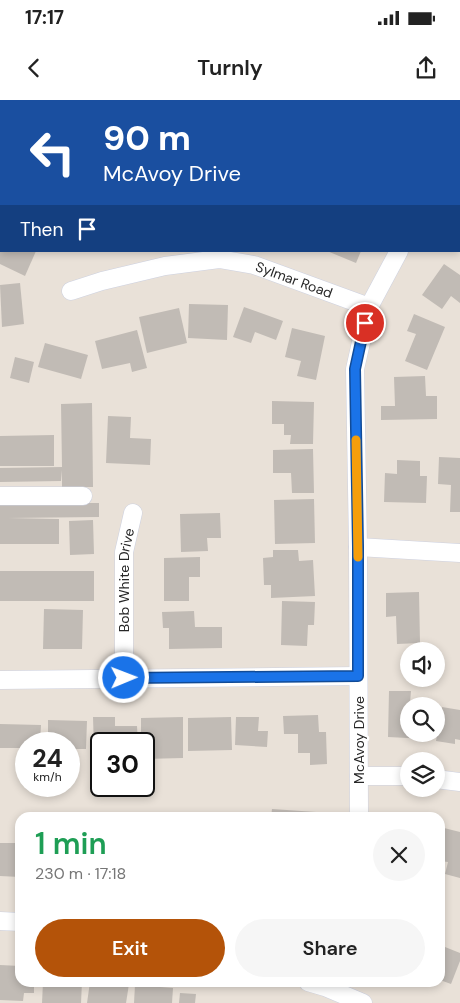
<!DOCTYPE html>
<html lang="en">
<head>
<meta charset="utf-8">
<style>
	body { margin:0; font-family:"DM Sans",sans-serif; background:#f6f6f6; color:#222; height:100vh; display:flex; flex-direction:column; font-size:19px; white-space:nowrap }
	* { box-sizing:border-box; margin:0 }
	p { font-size:16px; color:#767676 }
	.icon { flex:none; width:28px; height:28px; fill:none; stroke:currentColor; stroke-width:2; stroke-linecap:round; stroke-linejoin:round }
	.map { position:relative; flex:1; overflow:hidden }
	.sheet { position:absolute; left:15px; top:712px; width:430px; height:175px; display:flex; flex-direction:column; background:#fff; border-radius:15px; box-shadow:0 2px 8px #0003 }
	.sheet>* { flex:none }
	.guide { position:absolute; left:0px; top:0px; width:460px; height:152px; box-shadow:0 2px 8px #0003; background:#1a4fa0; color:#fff; overflow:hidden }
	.fabs { position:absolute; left:400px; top:542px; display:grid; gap:10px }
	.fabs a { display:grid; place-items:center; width:45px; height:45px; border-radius:50%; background:#fff; box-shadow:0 2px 8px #0003; font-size:25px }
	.speed { position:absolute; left:15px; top:632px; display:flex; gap:10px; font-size:25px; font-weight:700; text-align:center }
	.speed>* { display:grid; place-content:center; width:65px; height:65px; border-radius:50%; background:#fff; box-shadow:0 2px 8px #0003; line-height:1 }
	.speed small { font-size:12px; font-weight:400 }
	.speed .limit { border:2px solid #111; border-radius:8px; background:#fff; color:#111 }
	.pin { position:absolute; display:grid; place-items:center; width:42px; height:42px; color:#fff; margin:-21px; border:2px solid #fff; border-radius:50%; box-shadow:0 1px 5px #0007 }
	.me { position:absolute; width:55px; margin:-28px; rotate:89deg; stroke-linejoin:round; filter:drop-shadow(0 0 4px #0008) }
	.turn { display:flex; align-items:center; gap:18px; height:105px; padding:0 20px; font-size:22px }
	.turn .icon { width:65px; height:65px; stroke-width:2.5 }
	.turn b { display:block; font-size:35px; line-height:42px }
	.then { display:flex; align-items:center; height:48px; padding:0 20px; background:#0003; gap:10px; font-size:19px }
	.round { display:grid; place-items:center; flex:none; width:52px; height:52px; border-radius:26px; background:#f6f6f6 }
	.summary { display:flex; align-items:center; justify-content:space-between; height:85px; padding:0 20px }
	h1 { font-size:30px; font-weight:600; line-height:38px; color:#1e9e55 }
	.primary-button { display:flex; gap:10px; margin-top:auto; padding:10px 20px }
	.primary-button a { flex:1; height:58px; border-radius:30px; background:#b45309; color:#fff; font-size:20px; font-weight:600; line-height:58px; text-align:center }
	.primary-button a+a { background:#f6f6f6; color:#222 }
	.status { display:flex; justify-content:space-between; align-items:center; height:35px; padding:0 25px; background:#fff; direction:ltr }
	.status svg { height:14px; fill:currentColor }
	header { display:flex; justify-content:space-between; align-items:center; height:65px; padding:0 20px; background:#fff; font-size:22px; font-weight:600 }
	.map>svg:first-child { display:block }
</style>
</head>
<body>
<div class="status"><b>17:17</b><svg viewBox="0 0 49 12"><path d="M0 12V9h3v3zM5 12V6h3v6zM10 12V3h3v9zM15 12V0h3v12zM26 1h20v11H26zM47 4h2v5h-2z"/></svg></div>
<header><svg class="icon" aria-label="back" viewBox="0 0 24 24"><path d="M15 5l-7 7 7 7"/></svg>Turnly<svg class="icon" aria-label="share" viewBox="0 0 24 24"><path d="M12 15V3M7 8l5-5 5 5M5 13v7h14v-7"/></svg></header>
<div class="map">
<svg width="460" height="903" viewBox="0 0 460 903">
	<rect width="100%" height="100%" fill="#e9e1d8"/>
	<g fill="#c1bbb5">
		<path d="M0,151H36L25,176L0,164Z"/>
		<path d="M327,151H361L356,163Z"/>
		<path d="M444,164L460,175V203L451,196L442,209L422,195Z"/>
		<path d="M20,183L24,224L2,227L0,185Z"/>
		<path d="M189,204L228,205L227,240L188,238Z"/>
		<path d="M244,207L283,221L276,240L255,232L251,243L233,237Z"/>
		<path d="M179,208L187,243L147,253L139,217Z"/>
		<path d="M414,214L445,227L427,270L405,261L416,234L407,231Z"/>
		<path d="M292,228L325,236L316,280L297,276L301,261L285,257Z"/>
		<path d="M137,230L147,268L132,272L130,263L102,269L95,241Z"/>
		<path d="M45,243L88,255L81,279L38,267Z"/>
		<path d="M15,257L34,262L29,283L10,278Z"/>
		<path d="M425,276L426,296H437V319L381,320V306H395L394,277Z"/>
		<path d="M272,301L314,302L313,344H290L291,335H284V324H272Z"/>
		<path d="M92,303L93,387H62V370L61,381L0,382V368L62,367L61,304Z"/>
		<path d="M108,316L131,317L130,338L151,339L150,365L106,363Z"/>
		<path d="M54,335V366H0V336Z"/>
		<path d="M313,349L314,393H292L291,373H273V350Z"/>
		<path d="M439,357L460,358V412H450L451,385L438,384Z"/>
		<path d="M397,360L420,361V376H427L426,403L384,402L385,373L397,374Z"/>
		<path d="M314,399L315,443L275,444L274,400Z"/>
		<path d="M0,403H99V417L8,418L59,419V444H0Z"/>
		<path d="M220,413L221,438H207L208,451L181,452L180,414Z"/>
		<path d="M93,420L94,454L70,455L69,421Z"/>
		<path d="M273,450H298L299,461L313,460L315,496L271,498V485H264L263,458L273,457Z"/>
		<path d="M200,457V477H189V501H164V458Z"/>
		<rect x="0" y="471" width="94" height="30"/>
		<path d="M419,492L420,543L397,544L396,516L386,517V493Z"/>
		<path d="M282,501L315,502L314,525H308L307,546L281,545Z"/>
		<path d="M44,509L83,510L82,549H43Z"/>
		<path d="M194,511L195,527H222V548L169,549V528H163L162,512Z"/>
		<path d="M389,591H411L410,603H419V606H409V634H427V639L388,637Z"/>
		<path d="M442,607L460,610V640L455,639V644L436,641Z"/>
		<path d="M318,615L319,632H326L327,664L310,665V653H298V634H284L283,616Z"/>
		<path d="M93,617H115V626H137L138,644H101V649H94Z"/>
		<path d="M183,617V658L144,659V644H141V618Z"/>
		<path d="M231,617L232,650L188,651V618Z"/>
		<path d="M236,617H259L258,631H268L267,647L235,645Z"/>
		<path d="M48,620L87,621L86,649H69V644H48Z"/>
		<path d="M0,624L41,625L40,644H26V648H0Z"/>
		<path d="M272,709L316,712V718H271Z"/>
		<path d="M440,727L460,732V778L445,774L448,762L440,761Z"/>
		<path d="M0,743H20V777L0,776Z"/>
		<path d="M440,845L460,853V861L451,884L440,880Z"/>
		<path d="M0,865L20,866V882H34V893H24L23,901L0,900Z"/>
		<path d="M43,882H82L81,903H42Z"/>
		<path d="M90,882L129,884L126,903H87Z"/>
		<path d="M135,885L173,888L172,903H134Z"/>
		<path d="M180,893L196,894L195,903H179Z"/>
	</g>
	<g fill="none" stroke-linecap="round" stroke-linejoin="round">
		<defs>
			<g id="minor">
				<path d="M21,0V1"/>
				<path d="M459,69L460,67"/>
				<path id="s1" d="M71,191L102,181L165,166L219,159L254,165L369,207"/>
				<path d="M0,396H83"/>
				<path d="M358,447L460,453"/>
				<path id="s2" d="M124,578V452L133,413"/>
				<path d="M0,580L358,576"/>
				<path d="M359,676H409"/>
				<path d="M436,679L460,682"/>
				<path d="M359,718L358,447L355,269L369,207L399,151"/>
				<path d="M0,821L20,822"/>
				<path d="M308,882L325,887L363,903"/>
			</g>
			<g id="major">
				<path d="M336,0L338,1"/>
				<path d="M408,0L409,1"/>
				<path d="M89,1L91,0"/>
				<path d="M146,1L148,0"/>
				<path d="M459,47L460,48"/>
				<path d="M0,53L1,52"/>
				<path d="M0,85H1"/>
				<path d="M459,114L460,115"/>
			</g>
		</defs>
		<use href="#minor" stroke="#cdd1e0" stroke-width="19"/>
		<use href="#major" stroke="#c3c3c3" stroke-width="24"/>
		<use href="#minor" stroke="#fff" stroke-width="18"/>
		<use href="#major" stroke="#eec558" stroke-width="22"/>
	</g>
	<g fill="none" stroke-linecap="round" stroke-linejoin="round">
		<defs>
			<path id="route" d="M124,578L358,576V447L355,269L365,223"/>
		</defs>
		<use href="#route" stroke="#114b97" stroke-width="12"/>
		<use href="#route" stroke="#1a73e8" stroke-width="9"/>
		<path stroke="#f59e0b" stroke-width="9" d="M356,340L358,457"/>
	</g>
	<g text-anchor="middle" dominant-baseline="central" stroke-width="4.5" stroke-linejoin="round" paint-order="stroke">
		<g font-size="14" fill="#272727" stroke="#fff">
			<text stroke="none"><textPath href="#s1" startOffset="230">Sylmar Road</textPath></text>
			<text stroke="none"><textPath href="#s2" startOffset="98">Bob White Drive</textPath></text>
			<text transform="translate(359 640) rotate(-90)">McAvoy Drive</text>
		</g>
	</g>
</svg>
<div class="fabs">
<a><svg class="icon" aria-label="sound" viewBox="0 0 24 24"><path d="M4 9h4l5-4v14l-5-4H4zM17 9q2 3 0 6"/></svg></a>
<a><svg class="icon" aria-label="search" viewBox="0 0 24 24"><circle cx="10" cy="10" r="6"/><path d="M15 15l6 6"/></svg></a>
<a><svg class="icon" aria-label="layers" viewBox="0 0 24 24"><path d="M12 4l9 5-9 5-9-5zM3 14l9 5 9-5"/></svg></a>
</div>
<div class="speed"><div>24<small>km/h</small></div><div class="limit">30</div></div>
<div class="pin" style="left:365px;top:223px;background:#d93025"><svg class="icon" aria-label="arrive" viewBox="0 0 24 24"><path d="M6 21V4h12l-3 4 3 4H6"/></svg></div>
<svg class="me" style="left:124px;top:578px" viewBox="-20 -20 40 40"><circle r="17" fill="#1a73e8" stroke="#fff" stroke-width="3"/><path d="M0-11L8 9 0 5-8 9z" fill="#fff"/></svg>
<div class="guide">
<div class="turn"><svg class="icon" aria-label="left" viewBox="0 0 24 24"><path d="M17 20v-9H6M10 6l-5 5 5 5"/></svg><div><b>90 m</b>McAvoy Drive</div></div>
<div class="then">Then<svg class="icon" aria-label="arrive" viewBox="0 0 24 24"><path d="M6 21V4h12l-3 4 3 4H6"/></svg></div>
</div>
<section class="sheet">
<div class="summary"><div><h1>1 min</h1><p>230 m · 17:18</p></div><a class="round"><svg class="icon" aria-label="close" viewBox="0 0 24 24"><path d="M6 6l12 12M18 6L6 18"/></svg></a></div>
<div class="primary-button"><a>Exit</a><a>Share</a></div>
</section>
</div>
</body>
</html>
